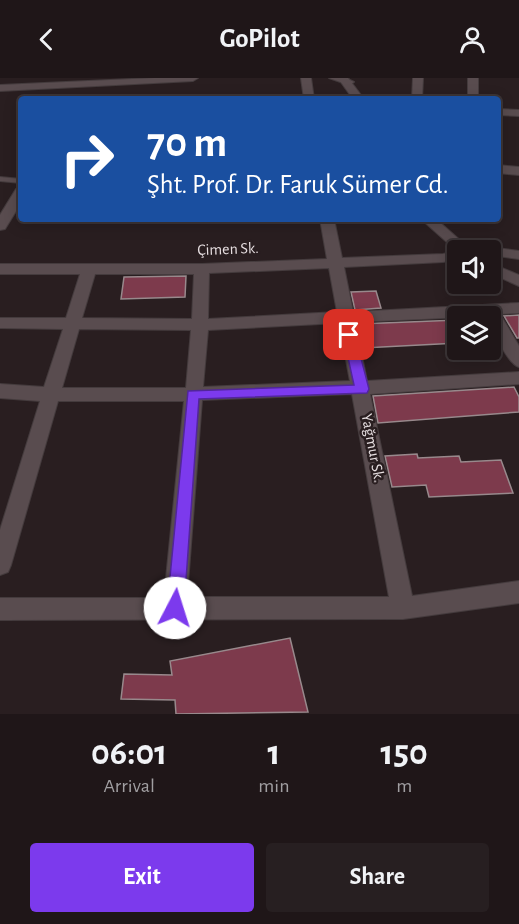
<!DOCTYPE html>
<html lang="en">
<head>
<meta charset="utf-8">
<style>
	body { margin:0; font-family:"Alegreya Sans",sans-serif; background:#271f21; color:#f1f3f6; height:100vh; display:flex; flex-direction:column; font-size:22px; white-space:nowrap }
	* { box-sizing:border-box; margin:0 }
	p { font-size:20px; color:#a19fa2 }
	.icon { flex:none; width:33px; height:33px; fill:none; stroke:currentColor; stroke-width:2; stroke-linecap:round; stroke-linejoin:round }
	.map { position:relative; height:636px; overflow:hidden }
	.details { display:flex; flex-direction:column; background:#1f1618; flex:1 }
	.details>* { flex:none }
	.guide { position:absolute; left:18px; top:18px; width:483px; height:126px; border-radius:6px; box-shadow:0 3px 15px #0003,0 0 0 2px #3c3537; background:#1a4fa0; color:#fff; overflow:hidden }
	.tools { position:absolute; left:447px; top:162px; display:grid; gap:12px }
	.tools a { display:grid; place-items:center; width:54px; height:54px; border-radius:6px; background:#1f1618; box-shadow:0 3px 15px #0003,0 0 0 2px #3c3537; font-size:30px }
	.pin { position:absolute; display:grid; place-items:center; width:51px; height:51px; color:#fff; margin:-26px; border-radius:12px; box-shadow:0 3px 9px #0006 }
	.me { position:absolute; width:66px; margin:-33px; rotate:5deg; stroke-linejoin:round; filter:drop-shadow(0 0 4px #0008) }
	.turn { display:flex; align-items:center; gap:21px; height:126px; padding:0 30px; font-size:27px }
	.turn .icon { width:78px; height:78px; stroke-width:2.5 }
	.turn b { display:block; font-size:42px; line-height:51px }
	.eta { display:flex; justify-content:space-evenly; align-items:center; height:102px; text-align:center }
	.eta b { font-size:36px; font-weight:600; line-height:42px }
	.cta { display:flex; gap:12px; margin-top:auto; padding:12px 30px }
	.cta a { flex:1; height:69px; border-radius:6px; background:#7c3aed; color:#fff; font-size:24px; font-weight:600; line-height:69px; text-align:center }
	.cta a+a { background:#271f21; color:#f1f3f6 }
	header { display:flex; justify-content:space-between; align-items:center; height:78px; padding:0 30px; background:#1f1618; font-size:27px; font-weight:600 }
	.map>svg:first-child { display:block }
</style>
</head>
<body>
<header><svg class="icon" aria-label="back" viewBox="0 0 24 24"><path d="M15 5l-7 7 7 7"/></svg>GoPilot<svg class="icon" aria-label="person" viewBox="0 0 24 24"><circle cx="12" cy="8" r="4"/><path d="M4 21q1-7 8-7t8 7"/></svg></header>
<div class="map">
<svg width="519" height="636" viewBox="0 0 519 636">
	<rect width="100%" height="100%" fill="#291e20"/>
	<g fill="#7d3a4c" stroke="#98898c" stroke-width="1.5">
		<path d="M186,198L185,219L121,221L124,199Z"/>
		<path d="M376,213L381,230L355,232L351,214Z"/>
		<path d="M519,237V260H517L504,238Z"/>
		<path d="M458,242V265L363,270L358,246Z"/>
		<path d="M514,309L519,319V334L378,345L373,318Z"/>
		<path d="M417,376L418,380L459,378L461,384L501,382L513,415L429,419L426,407L392,409L385,378Z"/>
		<path d="M290,560L308,634L176,636L175,622L121,621L124,596L172,597L170,583Z"/>
	</g>
	<g fill="none" stroke-linecap="round" stroke-linejoin="round">
		<defs>
			<path id="service" d="M0,99L21,101V105L0,103Z"/>
			<g id="minor">
				<path d="M154,0H198L193,3L0,13V7Z"/>
				<path d="M301,0H311L314,21H304Z"/>
				<path d="M329,0H346L354,4L349,7Z"/>
				<path d="M413,0H423L422,21H412Z"/>
				<rect x="468" y="0" width="10" height="21"/>
				<path d="M498,31L519,32V38L498,37Z"/>
				<path d="M498,87L519,89V97L498,95Z"/>
				<path d="M21,110V125L5,151L0,152V137L16,111Z"/>
				<path d="M320,141H334L342,180L443,176L462,172H458V181L443,184L344,189L353,234L519,225V235L500,236L519,268V289C508,286 490,250 490,238L355,244L367,303L519,294V306L370,316L412,518L519,503V525L403,541L0,542V520H164L184,323H58L11,487L8,494L0,497V452L40,323L0,320V306L44,309L63,251L0,250V240H66L80,196H0V186H202L327,181ZM329,190L337,234L208,241L209,195ZM95,196H194L192,241L82,240ZM339,245L350,303L203,309L208,252ZM79,251L191,252L186,310H62ZM352,316L389,519H187L202,322Z"/>
				<path d="M490,169L519,173V181L490,177V172H483Z"/>
			</g>
			<g id="tertiary">
				<path d="M338,0H348L364,21H353Z"/>
				<path d="M421,141H436L471,172L458,174Z"/>
				<path d="M490,185L519,197V208L490,195Z"/>
			</g>
		</defs>
		<use href="#service" stroke="#443b3d" stroke-width="2"/>
		<use href="#minor" stroke="#443b3d" stroke-width="2"/>
		<use href="#tertiary" stroke="#443b3d" stroke-width="2"/>
		<use href="#service" fill="#594c4f" fill-rule="evenodd"/>
		<use href="#minor" fill="#594c4f" fill-rule="evenodd"/>
		<use href="#tertiary" fill="#594c4f" fill-rule="evenodd"/>
	</g>
	<path fill="#7c3aed" stroke="#51269a" stroke-width="1.5" d="M349,252L355,257L369,311L367,315L199,321L184,530L182,536L175,539L169,536L167,530L188,313L354,307L343,257Z"/>
	<g text-anchor="middle" dominant-baseline="central" stroke-width="5" stroke-linejoin="round" paint-order="stroke">
		<g font-size="16" fill="#e6dee0" stroke="#291e20">
			<text transform="translate(228 171) rotate(-2)">Çimen Sk.</text>
			<text transform="translate(373 370) rotate(79)">Yağmur Sk.</text>
		</g>
	</g>
</svg>
<div class="tools">
<a><svg class="icon" aria-label="sound" viewBox="0 0 24 24"><path d="M4 9h4l5-4v14l-5-4H4zM17 9q2 3 0 6"/></svg></a>
<a><svg class="icon" aria-label="layers" viewBox="0 0 24 24"><path d="M12 4l9 5-9 5-9-5zM3 14l9 5 9-5"/></svg></a>
</div>
<div class="pin" style="left:349px;top:257px;background:#d93025"><svg class="icon" aria-label="arrive" viewBox="0 0 24 24"><path d="M6 21V4h12l-3 4 3 4H6"/></svg></div>
<svg class="me" style="left:175px;top:530px" viewBox="-20 -20 40 40"><circle r="19" fill="#fff"/><path d="M0-13L10 11 0 6-10 11z" fill="#7c3aed"/></svg>
<div class="guide">
<div class="turn"><svg class="icon" aria-label="right" viewBox="0 0 24 24"><path d="M7 20v-9h11M14 6l5 5-5 5"/></svg><div><b>70 m</b>Şht. Prof. Dr. Faruk Sümer Cd.</div></div>
</div>
</div>
<section class="details">
<div class="eta">
<div><b>06:01</b><p>Arrival</p></div>
<div><b>1</b><p>min</p></div>
<div><b>150</b><p>m</p></div>
</div>
<div class="cta"><a>Exit</a><a>Share</a></div>
</section>
</body>
</html>
